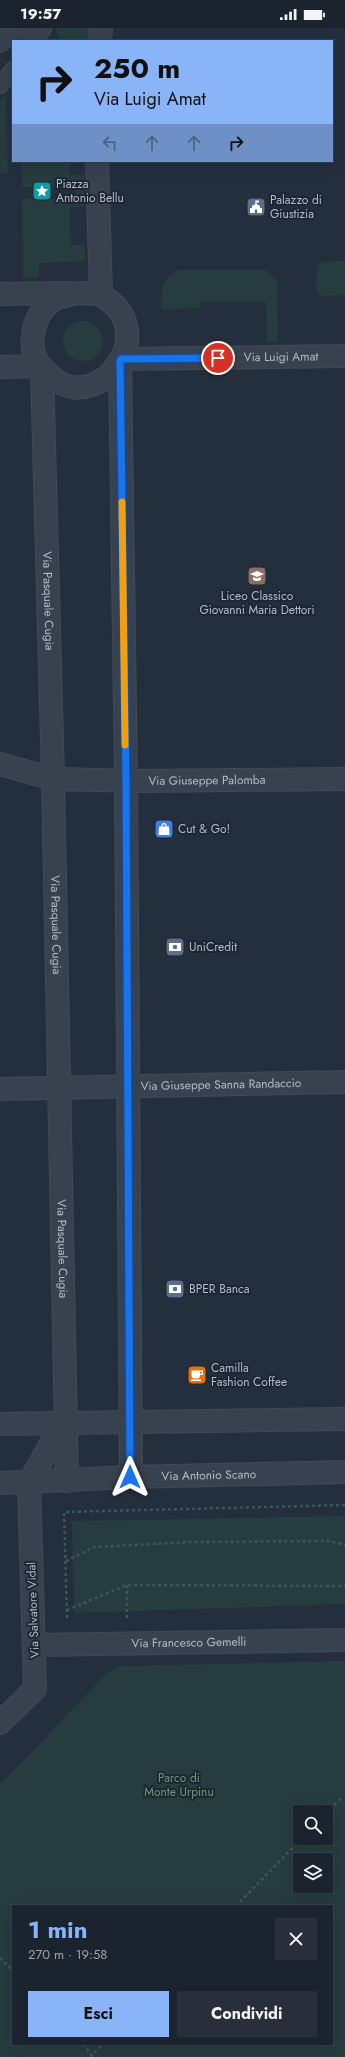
<!DOCTYPE html>
<html lang="it">
<head>
<meta charset="utf-8">
<style>
	body { margin:0; font-family:Jost,sans-serif; background:#282f3a; color:#f1f3f6; height:100vh; display:flex; flex-direction:column; font-size:15px; white-space:nowrap }
	* { box-sizing:border-box; margin:0 }
	p { font-size:13px; color:#a0a4aa }
	.icon { flex:none; width:22px; height:22px; fill:none; stroke:currentColor; stroke-width:2; stroke-linecap:round; stroke-linejoin:round }
	.map { position:relative; flex:1; overflow:hidden }
	.drawer { position:absolute; left:12px; top:1877px; width:321px; height:140px; display:flex; flex-direction:column; background:#1b232e; border-radius:0px; box-shadow:0 4px 16px #0002,0 0 0 1px #39404a }
	.drawer>* { flex:none }
	.banner { position:absolute; left:12px; top:12px; width:321px; height:122px; border-radius:0px; box-shadow:0 4px 16px #0002,0 0 0 1px #39404a; background:#8ab4f8; color:#111; overflow:hidden }
	.controls { position:absolute; left:293px; top:1777px; display:grid; gap:8px }
	.controls a { display:grid; place-items:center; width:40px; height:40px; border-radius:0px; background:#1b232e; box-shadow:0 4px 16px #0002,0 0 0 1px #39404a; font-size:20px }
	.pin { position:absolute; display:grid; place-items:center; width:34px; height:34px; color:#fff; margin:-17px; border:2px solid #fff; border-radius:50%; box-shadow:0 1px 4px #0007 }
	.me { position:absolute; width:44px; margin:-22px; rotate:0deg; stroke-linejoin:round; filter:drop-shadow(0 0 3px #0008) }
	.turn { display:flex; align-items:center; gap:14px; height:84px; padding:0 16px; font-size:18px }
	.turn .icon { width:52px; height:52px; stroke-width:2.5 }
	.turn b { display:block; font-size:28px; line-height:34px }
	.lanes { display:flex; align-items:center; height:38px; padding:0 16px; background:#0003; justify-content:center; gap:20px; direction:ltr }
	.lanes .off { opacity:.35 }
	.round { display:grid; place-items:center; flex:none; width:42px; height:42px; border-radius:0px; background:#282f3a }
	.headline { display:flex; align-items:center; justify-content:space-between; height:68px; padding:0 16px }
	h1 { font-size:24px; font-weight:700; line-height:30px; color:#8ab4f8 }
	.primary-button { display:flex; gap:8px; margin-top:auto; padding:8px 16px }
	.primary-button a { flex:1; height:46px; border-radius:0px; background:#8ab4f8; color:#111; font-size:16px; font-weight:700; line-height:46px; text-align:center }
	.primary-button a+a { background:#282f3a; color:#f1f3f6 }
	.status { display:flex; justify-content:space-between; align-items:center; height:28px; padding:0 20px; background:#1b232e; direction:ltr }
	.status svg { height:11px; fill:currentColor }
	.map>svg:first-child { display:block }
</style>
</head>
<body>
<div class="status"><b>19:57</b><svg viewBox="0 0 49 12"><path d="M0 12V9h3v3zM5 12V6h3v6zM10 12V3h3v9zM15 12V0h3v12zM26 1h20v11H26zM47 4h2v5h-2z"/></svg></div>
<div class="map">
<svg width="345" height="2029" viewBox="0 0 345 2029">
	<rect width="100%" height="100%" fill="#242f3e"/>
	<g fill="#263c3f" fill-rule="evenodd">
		<path d="M56,0H93V13H62L58,8Z"/>
		<path d="M6,66L8,145L0,146V74Z"/>
		<path d="M21,133H70V147H84V179H70L71,217H85V233L39,235V249H23L22,171L76,170V157L22,159Z"/>
		<path d="M345,233V267L321,268L316,262L317,239L322,234Z"/>
		<path d="M179,242H266L277,252L278,314H267L266,274H202L199,280L161,282C162,264 160,249 179,242Z"/>
		<circle cx="83" cy="313" r="20"/>
		<path d="M345,1488V1576L74,1585L72,1493Z"/>
		<path d="M345,1633V2029H0V1757L107,1645L122,1638ZM300,1784H326V1810H300ZM300,1832H326V1858H300ZM13,1878H332V2016H13Z"/>
	</g>
	<g fill="none" stroke-linecap="round" stroke-linejoin="round">
		<defs>
			<g id="service">
				<path d="M34,13L44,0"/>
				<path d="M0,58L13,41"/>
			</g>
			<g id="minor">
				<path d="M26,0L36,13"/>
				<path d="M100,13L101,0"/>
				<path d="M97,133L101,267"/>
				<path d="M78,265C85,265 96,265 102,268C161,301 104,383 57,353C53,350 49,346 45,343C23,326 32,281 57,270C63,268 71,267 78,265Z"/>
				<path d="M0,266L69,265"/>
				<path id="s1" d="M121,331L345,328"/>
				<path d="M120,333L126,753L131,1449"/>
				<path d="M0,339L41,338"/>
				<path id="s2" d="M42,341L53,751L67,1453"/>
				<path id="s3" d="M0,736L53,751L141,753L345,751"/>
				<path id="s4" d="M0,1061L345,1054"/>
				<path id="s5" d="M34,1617L345,1612"/>
				<path d="M0,1695L35,1661L29,1455L51,1415L66,1395"/>
			</g>
			<g id="tertiary">
				<path d="M0,13L9,0"/>
				<path d="M0,1396L345,1391"/>
				<path id="s6" d="M0,1455L131,1449L345,1444"/>
			</g>
		</defs>
		<use href="#service" stroke="#414a57" stroke-width="17"/>
		<use href="#minor" stroke="#414a57" stroke-width="24"/>
		<use href="#tertiary" stroke="#414a57" stroke-width="24"/>
		<g stroke="#3f5557" stroke-width="2.5" stroke-dasharray="3 3" stroke-linecap="butt">
			<path d="M66,1533L94,1519L191,1514L329,1513L345,1517"/>
			<path d="M127,1557V1590"/>
			<path d="M67,1582L127,1557L345,1558"/>
			<path d="M67,1590L64,1484L345,1477"/>
			<path d="M326,1786L341,1770"/>
			<path d="M236,1878L302,1810"/>
			<path d="M0,1930L13,1943"/>
			<path d="M83,2016L92,2027"/>
			<path d="M90,2029L103,2016"/>
		</g>
		<use href="#service" stroke="#38414e" stroke-width="15"/>
		<use href="#minor" stroke="#38414e" stroke-width="22"/>
		<use href="#tertiary" stroke="#38414e" stroke-width="22"/>
	</g>
	<g fill="none" stroke-linecap="round" stroke-linejoin="round">
		<defs>
			<path id="route" d="M130,1449L126,753L120,333L121,331L218,330"/>
		</defs>
		<use href="#route" stroke="#114b97" stroke-width="10"/>
		<use href="#route" stroke="#1a73e8" stroke-width="7"/>
		<path stroke="#f59e0b" stroke-width="7" d="M122,474L125,717"/>
	</g>
	<defs>
		<symbol id="sight-square" viewBox="-11 -11 22 22"><rect x="-9" y="-9" width="18" height="18" rx="4" fill="#0f9aa8" stroke="#1d2633"/><path d="M0-6L1.8-2.2L6-1.7L2.9 1.2L3.7 5.4L0 3.3L-3.7 5.4L-2.9 1.2L-6-1.7L-1.8-2.2Z" fill="#fff"/></symbol>
		<symbol id="civic-square" viewBox="-11 -11 22 22"><rect x="-9" y="-9" width="18" height="18" rx="4" fill="#5c6f8a" stroke="#1d2633"/><path d="M-.6-6.5H3V-4.5H.6V-3L4-1V1h2V6H-6V1h2V-1L-.6-3ZM-1.2 2.5V6h2.4V2.5Z" fill="#fff"/></symbol>
		<symbol id="school-square" viewBox="-11 -11 22 22"><rect x="-9" y="-9" width="18" height="18" rx="4" fill="#8d6e63" stroke="#1d2633"/><path d="M0-5L7-2L0 1L-7-2ZM-4 1L0 2.5L4 1V4Q0 6-4 4Z" fill="#fff"/></symbol>
		<symbol id="shop-square" viewBox="-11 -11 22 22"><rect x="-9" y="-9" width="18" height="18" rx="4" fill="#3f7fe0" stroke="#1d2633"/><path d="M-5-2.5h2.3a2.7 3.5 0 0 1 5.4 0H5L5.5 6h-11ZM-1.5-2.5h3a1.5 2.3 0 0 0-3 0Z" fill="#fff"/></symbol>
		<symbol id="bank-square" viewBox="-11 -11 22 22"><rect x="-9" y="-9" width="18" height="18" rx="4" fill="#5c6f8a" stroke="#1d2633"/><path d="M-6-4H6V4H-6ZM0-2.3a2.3 2.3 0 1 0 0 4.6a2.3 2.3 0 1 0 0-4.6Z" fill="#fff"/></symbol>
		<symbol id="cafe-square" viewBox="-11 -11 22 22"><rect x="-9" y="-9" width="18" height="18" rx="4" fill="#e8710a" stroke="#1d2633"/><path d="M-5.5-4.5H6V0H3Q3 3.5 0 3.5H-2.5Q-5.5 3.5-5.5 0ZM3-3.2v2h1.7v-2ZM-6 4.5H4V6H-6Z" fill="#fff"/></symbol>
	</defs>
	<g fill-rule="evenodd">
		<use href="#sight-square" x="31" y="152" width="22" height="22"/>
		<use href="#civic-square" x="245" y="168" width="22" height="22"/>
		<use href="#school-square" x="246" y="537" width="22" height="22"/>
		<use href="#shop-square" x="153" y="790" width="22" height="22"/>
		<use href="#bank-square" x="164" y="908" width="22" height="22"/>
		<use href="#bank-square" x="164" y="1250" width="22" height="22"/>
		<use href="#cafe-square" x="186" y="1336" width="22" height="22"/>
	</g>
	<g text-anchor="middle" dominant-baseline="central" stroke-width="4" stroke-linejoin="round" paint-order="stroke">
		<g font-size="12" fill="#b4bcc9" stroke="#1d2633" text-anchor="start">
			<text x="56" y="156">Piazza<tspan x="56" dy="14">Antonio Bellu</tspan></text>
			<text x="270" y="172">Palazzo di<tspan x="270" dy="14">Giustizia</tspan></text>
			<text x="257" y="568" text-anchor="middle">Liceo Classico<tspan x="257" dy="14">Giovanni Maria Dettori</tspan></text>
			<text x="178" y="801">Cut &amp; Go!</text>
			<text x="189" y="919">UniCredit</text>
			<text x="189" y="1261">BPER Banca</text>
			<text x="211" y="1340">Camilla<tspan x="211" dy="14">Fashion Coffee</tspan></text>
		</g>
		<g font-size="12" fill="#b4bcc9" stroke="#1d2633">
			<text stroke="none"><textPath href="#s1" startOffset="160">Via Luigi Amat</textPath></text>
			<text stroke="none"><textPath href="#s2" startOffset="232">Via Pasquale Cugia</textPath></text>
			<text stroke="none"><textPath href="#s3" startOffset="209">Via Giuseppe Palomba</textPath></text>
			<text stroke="none"><textPath href="#s2" startOffset="556">Via Pasquale Cugia</textPath></text>
			<text stroke="none"><textPath href="#s4" startOffset="221">Via Giuseppe Sanna Randaccio</textPath></text>
			<text stroke="none"><textPath href="#s2" startOffset="880">Via Pasquale Cugia</textPath></text>
			<text stroke="none"><textPath href="#s6" startOffset="209">Via Antonio Scano</textPath></text>
			<text transform="translate(33 1582) rotate(-92)">Via Salvatore Vidal</text>
			<text stroke="none"><textPath href="#s5" startOffset="155">Via Francesco Gemelli</textPath></text>
		</g>
		<g font-size="12" fill="#6b9a76" stroke="#1d2633">
			<text x="179" y="1750">Parco di<tspan x="179" dy="14">Monte Urpinu</tspan></text>
		</g>
	</g>
</svg>
<div class="controls">
<a><svg class="icon" aria-label="search" viewBox="0 0 24 24"><circle cx="10" cy="10" r="6"/><path d="M15 15l6 6"/></svg></a>
<a><svg class="icon" aria-label="layers" viewBox="0 0 24 24"><path d="M12 4l9 5-9 5-9-5zM3 14l9 5 9-5"/></svg></a>
</div>
<div class="pin" style="left:218px;top:330px;background:#d93025"><svg class="icon" aria-label="arrive" viewBox="0 0 24 24"><path d="M6 21V4h12l-3 4 3 4H6"/></svg></div>
<svg class="me" style="left:130px;top:1449px" viewBox="-20 -20 40 40"><path d="M0-17L14 15 0 8-14 15z" fill="#1a73e8" stroke="#fff" stroke-width="4"/></svg>
<div class="banner">
<div class="turn"><svg class="icon" aria-label="right" viewBox="0 0 24 24"><path d="M7 20v-9h11M14 6l5 5-5 5"/></svg><div><b>250 m</b>Via Luigi Amat</div></div>
<div class="lanes"><svg class="icon off" aria-label="left" viewBox="0 0 24 24"><path d="M17 20v-9H6M10 6l-5 5 5 5"/></svg><svg class="icon off" aria-label="ahead" viewBox="0 0 24 24"><path d="M12 20V5M6 11l6-6 6 6"/></svg><svg class="icon off" aria-label="ahead" viewBox="0 0 24 24"><path d="M12 20V5M6 11l6-6 6 6"/></svg><svg class="icon" aria-label="right" viewBox="0 0 24 24"><path d="M7 20v-9h11M14 6l5 5-5 5"/></svg></div>
</div>
<section class="drawer">
<div class="headline"><div><h1>1 min</h1><p>270 m · 19:58</p></div><a class="round"><svg class="icon" aria-label="close" viewBox="0 0 24 24"><path d="M6 6l12 12M18 6L6 18"/></svg></a></div>
<div class="primary-button"><a>Esci</a><a>Condividi</a></div>
</section>
</div>
</body>
</html>
